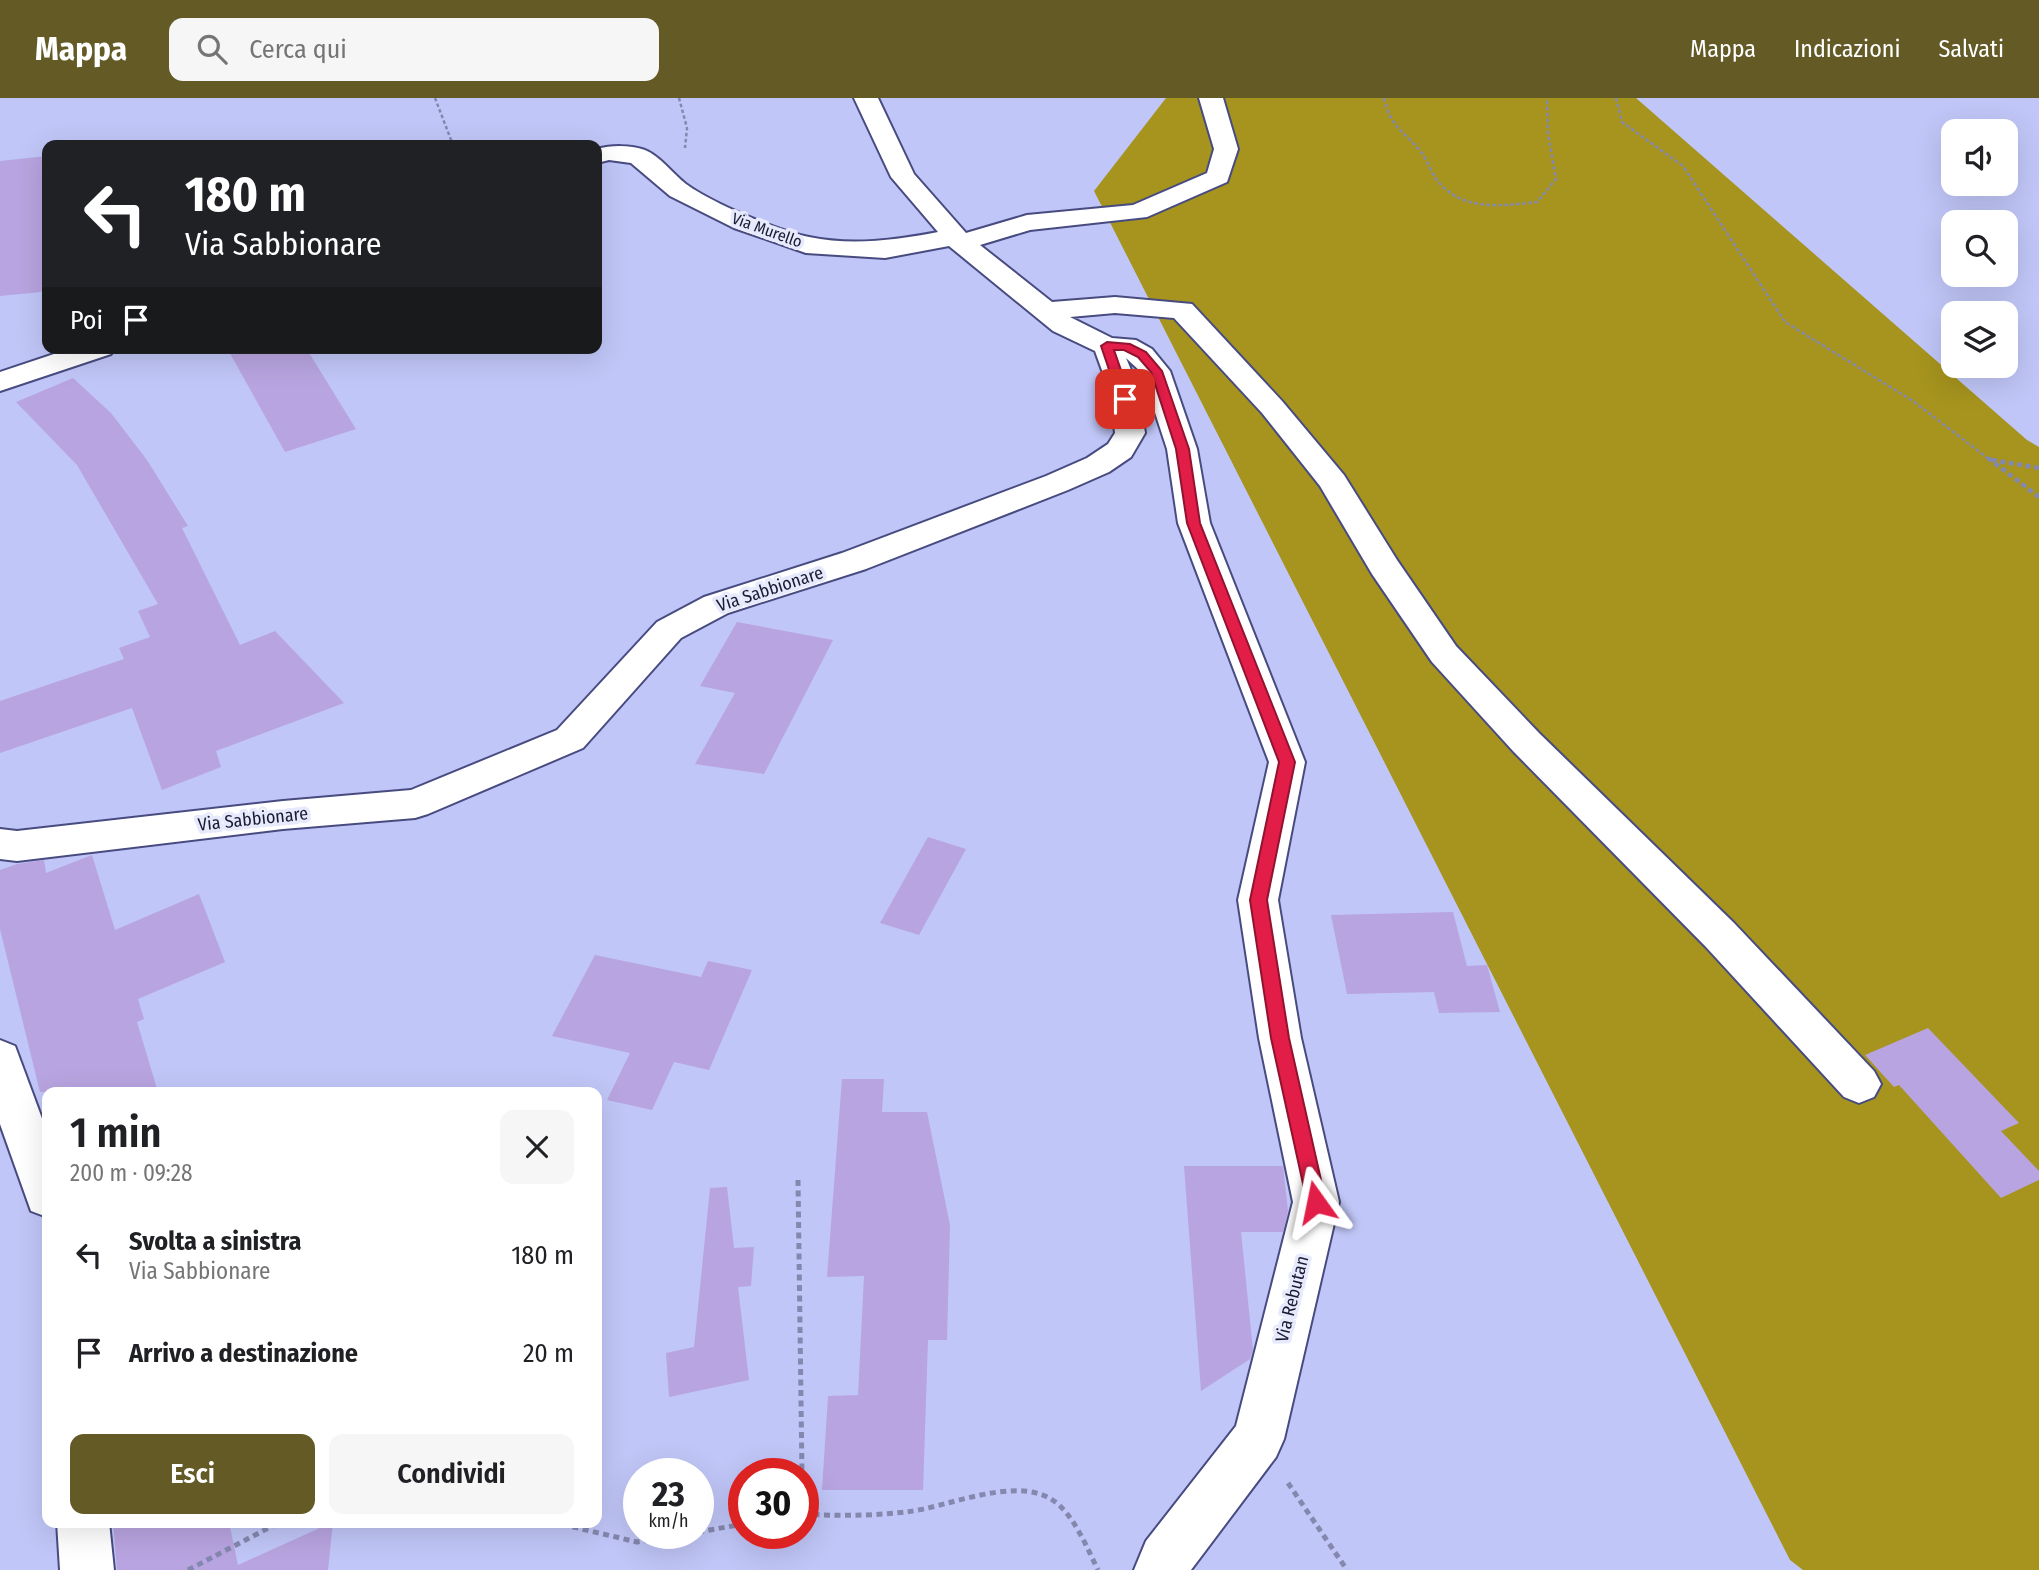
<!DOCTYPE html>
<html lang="it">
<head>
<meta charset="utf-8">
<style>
	body { margin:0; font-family:"Fira Sans Condensed",sans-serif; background:#f6f6f6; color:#202124; height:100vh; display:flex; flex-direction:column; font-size:26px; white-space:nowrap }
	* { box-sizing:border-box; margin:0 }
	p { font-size:23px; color:#757577 }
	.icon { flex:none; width:38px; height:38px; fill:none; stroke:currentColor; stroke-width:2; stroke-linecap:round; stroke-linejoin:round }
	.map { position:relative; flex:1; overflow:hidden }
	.sheet { position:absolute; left:42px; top:989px; width:560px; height:441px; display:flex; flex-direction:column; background:#fff; border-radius:14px; box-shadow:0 7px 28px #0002 }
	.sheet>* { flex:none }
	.guide { position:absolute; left:42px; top:42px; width:560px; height:214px; border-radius:14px; box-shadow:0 7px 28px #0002; background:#202124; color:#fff; overflow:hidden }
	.tools { position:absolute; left:1941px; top:21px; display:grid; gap:14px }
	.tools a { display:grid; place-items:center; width:77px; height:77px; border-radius:14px; background:#fff; box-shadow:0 7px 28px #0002; font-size:35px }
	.speed { position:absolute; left:623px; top:1360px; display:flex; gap:14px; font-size:35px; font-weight:700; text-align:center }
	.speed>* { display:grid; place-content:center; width:91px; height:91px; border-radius:50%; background:#fff; box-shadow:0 7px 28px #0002; line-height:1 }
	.speed small { font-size:18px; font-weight:400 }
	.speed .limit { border:10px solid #d22; background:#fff; color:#111 }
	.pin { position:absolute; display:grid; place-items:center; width:60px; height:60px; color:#fff; margin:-30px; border-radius:14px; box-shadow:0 4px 10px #0006 }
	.me { position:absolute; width:77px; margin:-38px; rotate:348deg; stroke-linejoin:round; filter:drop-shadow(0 0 5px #0008) }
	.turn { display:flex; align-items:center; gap:24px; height:147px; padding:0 28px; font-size:32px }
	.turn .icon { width:91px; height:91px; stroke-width:2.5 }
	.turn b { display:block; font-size:49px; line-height:60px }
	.then { display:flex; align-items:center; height:66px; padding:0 28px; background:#0003; gap:14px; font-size:26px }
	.round { display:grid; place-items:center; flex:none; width:74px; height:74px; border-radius:14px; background:#f6f6f6 }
	.summary { display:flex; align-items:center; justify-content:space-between; height:119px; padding:0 28px }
	h1 { font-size:42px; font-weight:600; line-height:52px }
	.cta { display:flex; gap:14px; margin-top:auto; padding:14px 28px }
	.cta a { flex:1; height:80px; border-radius:14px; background:#635a26; color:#fff; font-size:28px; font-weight:600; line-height:80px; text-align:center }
	.cta a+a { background:#f6f6f6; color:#202124 }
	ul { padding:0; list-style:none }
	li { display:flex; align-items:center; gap:21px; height:98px; padding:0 28px }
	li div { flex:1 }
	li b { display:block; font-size:26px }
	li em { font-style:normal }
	header { display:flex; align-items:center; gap:42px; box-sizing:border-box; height:98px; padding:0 35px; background:#635a26; color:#fff }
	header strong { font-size:33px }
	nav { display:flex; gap:38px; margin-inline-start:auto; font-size:24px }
	.search { width:490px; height:63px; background:#f6f6f6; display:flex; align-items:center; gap:18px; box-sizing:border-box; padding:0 24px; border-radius:14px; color:#757577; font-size:26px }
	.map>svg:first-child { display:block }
</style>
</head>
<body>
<header>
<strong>Mappa</strong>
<div class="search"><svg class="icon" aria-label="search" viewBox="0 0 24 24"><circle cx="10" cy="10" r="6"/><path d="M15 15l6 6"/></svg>Cerca qui</div>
<nav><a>Mappa</a><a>Indicazioni</a><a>Salvati</a></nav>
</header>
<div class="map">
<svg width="2039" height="1472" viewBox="0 0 2039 1472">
	<rect width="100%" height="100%" fill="#c0c6f7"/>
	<path fill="#a6941e" d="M1166,0H1636L2027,342L2039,349V1472H1803L1790,1462L1094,93Z"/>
	<g fill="#b8a4e0">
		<path d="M47,58V175L41,194L0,198V63Z"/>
		<path d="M227,250H306L356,331L285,354Z"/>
		<path d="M73,280L111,315L147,362L188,428L182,430L240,547L275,533L344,605L216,653L221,669L162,692L132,610L0,655V603L124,561L119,550L150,539L138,513L158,506L77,367L16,304Z"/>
		<path d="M737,524L833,542L764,676L695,666L735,595L700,588Z"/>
		<path d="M928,739L966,751L919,837L880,825Z"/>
		<path d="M92,757L115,832L199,796L225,864L138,901L144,921L137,924L158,994H40L0,831V772L17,766L44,762L46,775Z"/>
		<path d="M1453,814L1467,868L1487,867L1500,914L1439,915L1434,894L1347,896L1331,817Z"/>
		<path d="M595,857L701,879L708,863L752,872L709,972L674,964L652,1012L607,1002L630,955L552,938Z"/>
		<path d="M1928,930L2019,1025L2001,1033L2039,1073V1082L2001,1100L1899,987L1894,989L1865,957Z"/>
		<path d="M842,981H884L882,1014H927L950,1127L947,1242H928L923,1392H822L828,1298L858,1297L864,1178L827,1179Z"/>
		<path d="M1184,1068H1283L1288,1113L1283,1134H1241L1253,1252L1250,1261L1201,1293Z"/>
		<path d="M727,1089L734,1150L754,1149L751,1188L738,1189L749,1282L669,1299L666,1255L694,1249L710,1090Z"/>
		<path d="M113,1424H229L238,1467L333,1424L328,1472H117Z"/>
	</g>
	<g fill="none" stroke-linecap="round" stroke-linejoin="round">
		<defs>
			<g id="street">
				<path d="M854,0H878L914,76L966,135L1027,117L1133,107L1207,75L1214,51L1199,0H1223L1238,51L1227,84L1147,119L1030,132L980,147L1052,204L1115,199L1192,206L1282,303L1344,377L1397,462L1456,548L1539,635L1734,825L1874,973L1881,986L1874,999L1859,1005L1844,999L1706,849L1513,653L1432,564L1372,476L1320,388L1262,315L1174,220L1115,215L1070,219L1112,240L1136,242L1152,251L1170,273L1197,351L1210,425L1305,664L1278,802L1301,940L1339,1104L1284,1341L1276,1359L1191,1472H1134L1146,1443L1236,1328L1293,1104L1259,940L1238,802L1269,664L1178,425L1167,351L1142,275L1126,260L1137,286L1145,335L1131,359L1109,374L1068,392L866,471L728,515L681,540L583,650L428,716L415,720L283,731L17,763L0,761V731L17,733L283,703L411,692L557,632L657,524L704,499L842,455L1046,378L1087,360L1108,346L1115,335L1113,317L1107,286L1095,253L1053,233L949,148L885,160L806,155L734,130L670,98L631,65L609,62L597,65V51C611,47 631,47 645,52C660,58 673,76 686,86C712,105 778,133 809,139C852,148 896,142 938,134L891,79Z"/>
				<path d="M72,250H115L111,256L0,293V274Z"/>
				<path d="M0,942L15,948L47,1034V1119L31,1113L0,1026Z"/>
				<path d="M57,1424H109L114,1472H60Z"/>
			</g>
		</defs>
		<use href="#street" stroke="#484b80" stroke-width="4"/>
		<g stroke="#8488af" stroke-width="2.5" stroke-dasharray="3.5 2.5" stroke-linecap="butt">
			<path d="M435,0L453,47"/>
			<path d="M679,0L687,30L685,50"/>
			<path d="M1384,0C1391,30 1402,31 1420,53C1427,61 1430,72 1436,81C1461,114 1501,108 1537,104L1556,81L1548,36L1547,0"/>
			<path d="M1616,0L1622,24L1683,68L1785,224L1913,303L1990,362"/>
		</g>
		<g stroke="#8488af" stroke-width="4.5" stroke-dasharray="5 3.5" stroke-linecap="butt">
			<path d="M1988,360L2039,399"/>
			<path d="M1992,362L2039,370"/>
		</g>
		<g stroke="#8488af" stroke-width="5" stroke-dasharray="6 4.5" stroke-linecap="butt">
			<path d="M798,1082L802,1376"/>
			<path d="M1288,1385L1347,1472"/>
			<path d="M803,1416C837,1418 871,1418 905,1414C946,1410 1013,1378 1051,1401C1073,1414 1087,1450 1098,1472"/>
			<path d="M552,1424L637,1444L691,1435"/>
			<path d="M698,1434L744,1426"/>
			<path d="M188,1472L280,1424"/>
		</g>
		<use href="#street" fill="#fff" fill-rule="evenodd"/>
	</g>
	<path fill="#e11d48" stroke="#92132f" stroke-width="2" d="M1107,244L1130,246L1146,254L1162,273L1189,351L1200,425L1295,664L1267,802L1289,940L1326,1104L1323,1110L1316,1112L1309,1110L1307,1104L1271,940L1250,802L1279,664L1187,425L1176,351L1151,274L1138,259L1124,252H1114L1131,301L1120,304L1101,248Z"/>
	<g text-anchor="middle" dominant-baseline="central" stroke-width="7" stroke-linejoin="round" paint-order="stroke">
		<g font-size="16" fill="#191b31" stroke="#e7e9fc">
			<text transform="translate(767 132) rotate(20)">Via Murello</text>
		</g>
		<g font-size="18" fill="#191b31" stroke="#e7e9fc">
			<text transform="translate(770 491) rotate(-18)">Via Sabbionare</text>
			<text transform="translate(253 721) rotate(-6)">Via Sabbionare</text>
			<text transform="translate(1292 1201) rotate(-76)">Via Rebutan</text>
		</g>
	</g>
</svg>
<div class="tools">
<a><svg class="icon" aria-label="sound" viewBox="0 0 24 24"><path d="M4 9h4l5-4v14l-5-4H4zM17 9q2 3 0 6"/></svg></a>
<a><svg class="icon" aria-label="search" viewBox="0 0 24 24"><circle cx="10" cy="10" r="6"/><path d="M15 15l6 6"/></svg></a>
<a><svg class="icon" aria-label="layers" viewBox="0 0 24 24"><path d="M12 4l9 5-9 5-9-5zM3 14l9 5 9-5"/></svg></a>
</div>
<div class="speed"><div>23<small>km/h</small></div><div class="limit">30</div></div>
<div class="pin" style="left:1125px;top:301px;background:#d93025"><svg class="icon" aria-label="arrive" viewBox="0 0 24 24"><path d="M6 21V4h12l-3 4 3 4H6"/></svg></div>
<svg class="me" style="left:1316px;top:1104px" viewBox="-20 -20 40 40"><path d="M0-17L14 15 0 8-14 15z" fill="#e11d48" stroke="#fff" stroke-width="4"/></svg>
<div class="guide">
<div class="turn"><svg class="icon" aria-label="left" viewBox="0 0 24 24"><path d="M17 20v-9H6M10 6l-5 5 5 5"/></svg><div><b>180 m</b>Via Sabbionare</div></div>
<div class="then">Poi<svg class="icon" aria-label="arrive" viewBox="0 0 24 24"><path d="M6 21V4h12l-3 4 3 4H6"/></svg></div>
</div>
<section class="sheet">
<div class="summary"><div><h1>1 min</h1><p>200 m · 09:28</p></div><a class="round"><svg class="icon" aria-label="close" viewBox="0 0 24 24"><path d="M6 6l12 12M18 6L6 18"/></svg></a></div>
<ul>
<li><svg class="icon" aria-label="left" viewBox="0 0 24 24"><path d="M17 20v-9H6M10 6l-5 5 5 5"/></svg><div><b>Svolta a sinistra</b><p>Via Sabbionare</p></div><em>180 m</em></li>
<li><svg class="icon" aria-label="arrive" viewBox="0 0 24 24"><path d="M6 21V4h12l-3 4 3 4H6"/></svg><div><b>Arrivo a destinazione</b></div><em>20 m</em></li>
</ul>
<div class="cta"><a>Esci</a><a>Condividi</a></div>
</section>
</div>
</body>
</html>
